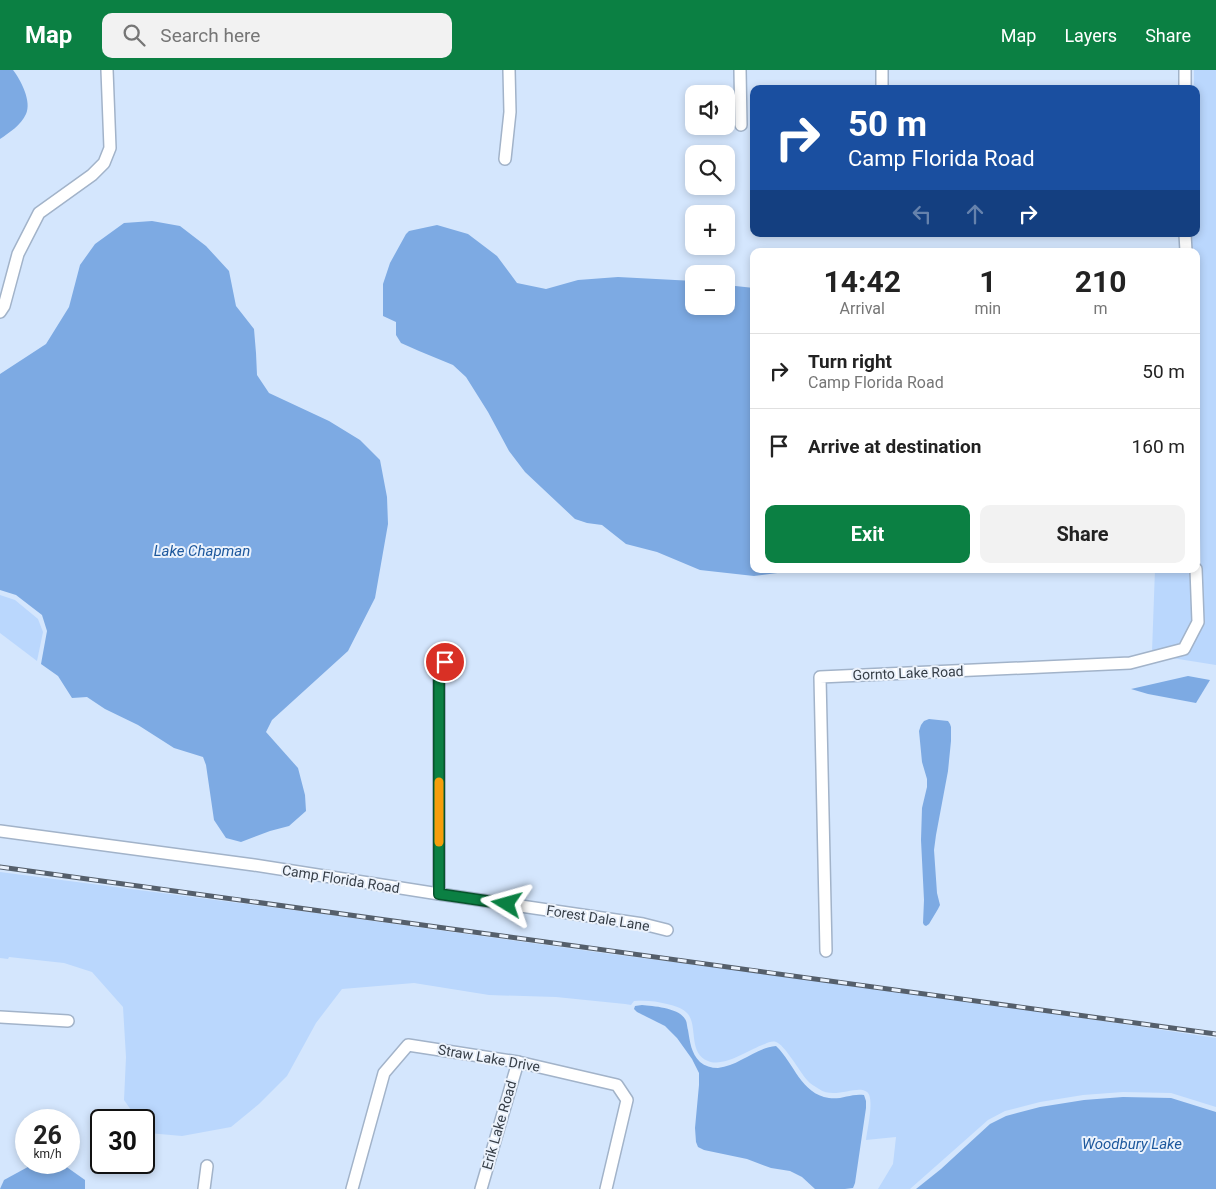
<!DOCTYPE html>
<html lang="en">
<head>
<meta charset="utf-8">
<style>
	body { margin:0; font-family:Roboto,sans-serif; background:#f2f2f2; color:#222; height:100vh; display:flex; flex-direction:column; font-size:19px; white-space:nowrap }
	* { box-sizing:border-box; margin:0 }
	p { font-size:16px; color:#767676 }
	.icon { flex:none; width:28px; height:28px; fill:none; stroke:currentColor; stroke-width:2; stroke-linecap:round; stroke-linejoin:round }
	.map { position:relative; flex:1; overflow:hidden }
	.side { position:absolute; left:750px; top:178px; width:450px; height:325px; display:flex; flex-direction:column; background:#fff; border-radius:10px; box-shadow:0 2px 8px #0003 }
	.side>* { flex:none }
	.guide { position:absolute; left:750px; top:15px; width:450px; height:152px; border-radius:10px; box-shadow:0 2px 8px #0003; background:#1a4fa0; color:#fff; overflow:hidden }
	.fabs { position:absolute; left:685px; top:15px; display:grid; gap:10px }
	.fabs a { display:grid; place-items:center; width:50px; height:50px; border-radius:10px; background:#fff; box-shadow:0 2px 8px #0003; font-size:25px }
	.speed { position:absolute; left:15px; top:1039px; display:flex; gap:10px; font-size:25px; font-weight:700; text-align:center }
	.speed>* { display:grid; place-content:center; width:65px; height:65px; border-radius:50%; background:#fff; box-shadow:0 2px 8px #0003; line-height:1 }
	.speed small { font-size:12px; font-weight:400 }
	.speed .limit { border:2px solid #111; border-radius:8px; background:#fff; color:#111 }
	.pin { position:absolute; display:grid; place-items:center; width:42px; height:42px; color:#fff; margin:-21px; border:2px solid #fff; border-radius:50%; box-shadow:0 1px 5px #0007 }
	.me { position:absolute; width:55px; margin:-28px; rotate:278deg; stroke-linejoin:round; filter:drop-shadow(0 0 4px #0008) }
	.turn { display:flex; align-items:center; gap:18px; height:105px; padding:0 15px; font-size:22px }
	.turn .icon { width:65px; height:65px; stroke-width:2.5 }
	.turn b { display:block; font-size:35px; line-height:42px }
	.lanes { display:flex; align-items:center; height:48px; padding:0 15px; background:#0003; justify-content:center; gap:25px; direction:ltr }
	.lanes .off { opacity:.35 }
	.eta { display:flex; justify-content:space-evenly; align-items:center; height:85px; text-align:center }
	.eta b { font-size:30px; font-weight:700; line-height:35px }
	.primary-button { display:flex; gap:10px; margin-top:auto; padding:10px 15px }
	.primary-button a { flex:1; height:58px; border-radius:10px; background:#0b8043; color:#fff; font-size:20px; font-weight:700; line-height:58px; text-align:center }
	.primary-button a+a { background:#f2f2f2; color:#222 }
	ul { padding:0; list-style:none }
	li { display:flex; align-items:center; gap:15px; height:75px; padding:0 15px; border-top:1px solid #e0e0e0 }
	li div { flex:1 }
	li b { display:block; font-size:19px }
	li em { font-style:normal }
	header { display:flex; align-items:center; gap:30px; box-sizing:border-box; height:70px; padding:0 25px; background:#0b8043; color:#fff }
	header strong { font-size:24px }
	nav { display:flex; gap:28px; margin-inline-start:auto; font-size:18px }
	.search { width:350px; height:45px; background:#f2f2f2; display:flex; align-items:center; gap:12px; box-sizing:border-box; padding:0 18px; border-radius:10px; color:#767676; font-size:19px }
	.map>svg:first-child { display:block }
</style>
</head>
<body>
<header>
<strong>Map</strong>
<div class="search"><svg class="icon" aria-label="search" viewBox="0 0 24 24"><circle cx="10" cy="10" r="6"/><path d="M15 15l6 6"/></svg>Search here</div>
<nav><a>Map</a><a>Layers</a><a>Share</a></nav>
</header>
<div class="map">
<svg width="1216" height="1119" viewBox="0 0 1216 1119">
	<rect width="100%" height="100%" fill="#d4e6fd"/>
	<g fill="#bad7fd">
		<path d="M1194,0H1216V595L1172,588L1185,585L1189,582L1203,552L1196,349V181H1191V164H1196V19H1194Z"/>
		<path d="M1155,499H1191L1193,551L1181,574L1152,582Z"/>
		<path d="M0,525L15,530L38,549L43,562L37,591L0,563Z"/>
		<path d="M0,802L308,842L610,884L896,920L1216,968V1037L1171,1023L1123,1022L1083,1025L1040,1032L1005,1041L988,1050L910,1119H878L893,1094L896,1067L866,1070C867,1060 875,1028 867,1022C857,1014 835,1030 819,1019C815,1016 810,1014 807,1010C800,1002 784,974 776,972C773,971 768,972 765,974C750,979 724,998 708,991C688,983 698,957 688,944C683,938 675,936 667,934C657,931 645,930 634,931L631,935L625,934L556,927L489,925L414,913L342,919L316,953L287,1006L259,1034L231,1057L182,1066L148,1063L144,1057V1050H138L124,1030L126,987L123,937L92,902L64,893L9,887L8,889L0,888Z"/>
	</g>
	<g fill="#7daae3">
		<path d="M0,0H13C21,10 32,32 26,44C21,55 9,63 0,69Z"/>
		<path d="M152,151L180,156L206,176L229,201L236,236L254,259L256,283L257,305L269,323L329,351L360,370L380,390L387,427L388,454L375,528L348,581L272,650L266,662L298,698L305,725L306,741L289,756L270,761L241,772L226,768L214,750L206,695L203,687L174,678L138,655L105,639L87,627L72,628L58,606L41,594L47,561L42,545L16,525L0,520V304L46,274L69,237L80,195L95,174L124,153Z"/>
		<path d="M437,155L468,164L497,186L517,213L546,219L578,210L618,207L694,211V236H726V215L754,218V499H808L754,506L700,500L657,482L626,474L602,455L587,453L575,449L525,402L509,381L488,342L466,307L453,295L419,281L401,273L396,265V252L383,246V214L390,193L406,164L409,161Z"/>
		<path d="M1188,606L1210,610L1196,633L1148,624L1131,619Z"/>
		<path d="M929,649L948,651L950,654L951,657V671L948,701L936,765L934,780L937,823L940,835L938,839L929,854L926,856L924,855L923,853L924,830L921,770L922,738L927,717V709L922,692L919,661L921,655L924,651Z"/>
		<path d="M642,935C653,936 679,938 685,949C687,951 687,957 688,960C690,972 691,983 700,992C705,996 711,998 718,998C739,996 755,978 776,976C794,993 801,1024 829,1028C841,1030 852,1023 864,1025L866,1031V1038L855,1113L853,1118L845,1119H815L802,1107L790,1101L771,1098L747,1089L704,1080L698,1077L696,1072L695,1058L699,1015V1003L692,989L677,968L665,956L637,942L634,939L635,936Z"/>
		<path d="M1123,1027L1171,1028L1216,1042V1119H916L941,1099L990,1054L1006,1046L1040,1037L1084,1030Z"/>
		<path d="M37,1092L61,1093L85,1110V1119H0L4,1110Z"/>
	</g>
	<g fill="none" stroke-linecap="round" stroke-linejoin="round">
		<defs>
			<g id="minor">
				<path d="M740,0L741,55"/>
				<path d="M1185,0V19"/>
				<path d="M882,19V0"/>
				<path d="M505,89L510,42L509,0"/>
				<path d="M1185,164L1186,181"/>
				<path d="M0,242L4,236L18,184L39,143L92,105L104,93L110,78L107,0"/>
				<path d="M0,761L254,795L439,824L643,854L667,860"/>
				<path d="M439,824V604L440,598L443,592L455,591"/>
				<path d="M826,881L820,607L1130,593L1184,579L1198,552L1196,499"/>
				<path d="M0,947L68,951"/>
				<path d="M204,1119L207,1096"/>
				<path d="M352,1119L384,1003L408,975L518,992L617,1015L627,1030L606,1119"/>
				<path d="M481,1119L518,992"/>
			</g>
		</defs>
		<use href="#minor" stroke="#a2b3c9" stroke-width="14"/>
		<use href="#minor" stroke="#fff" stroke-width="11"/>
		<defs>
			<path id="rail" d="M0,797L1216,964"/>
		</defs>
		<use href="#rail" stroke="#555f6b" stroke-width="5"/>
		<use href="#rail" stroke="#ebf2fc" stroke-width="3" stroke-dasharray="9" stroke-linecap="butt"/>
	</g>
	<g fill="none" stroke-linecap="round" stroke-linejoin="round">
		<defs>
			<path id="route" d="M445,592H443L440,598L439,604V824L507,834"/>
		</defs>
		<use href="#route" stroke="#07532c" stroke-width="12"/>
		<use href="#route" stroke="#0b8043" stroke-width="9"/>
		<path stroke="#f59e0b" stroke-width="9" d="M439,712V772"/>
	</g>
	<g text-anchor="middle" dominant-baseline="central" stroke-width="4" stroke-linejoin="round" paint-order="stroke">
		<g font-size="14" fill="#363e47" stroke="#ebf2fc">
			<text transform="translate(908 603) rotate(-2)">Gornto Lake Road</text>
			<text transform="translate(341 809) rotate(9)">Camp Florida Road</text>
			<text transform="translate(598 848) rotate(9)">Forest Dale Lane</text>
			<text transform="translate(489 988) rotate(10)">Straw Lake Drive</text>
			<text transform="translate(499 1055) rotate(-74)">Erik Lake Road</text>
		</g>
		<g font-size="15" font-style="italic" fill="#1d589d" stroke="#ebf2fc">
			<text x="202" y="481">Lake Chapman</text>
			<text x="1132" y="1074">Woodbury Lake</text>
		</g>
	</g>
</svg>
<div class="fabs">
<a><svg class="icon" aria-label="sound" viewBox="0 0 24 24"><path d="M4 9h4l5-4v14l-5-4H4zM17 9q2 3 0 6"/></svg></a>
<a><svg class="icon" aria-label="search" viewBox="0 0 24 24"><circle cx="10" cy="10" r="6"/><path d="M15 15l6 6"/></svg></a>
<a>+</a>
<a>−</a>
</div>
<div class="speed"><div>26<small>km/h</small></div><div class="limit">30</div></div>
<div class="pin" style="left:445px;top:592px;background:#d93025"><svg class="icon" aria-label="arrive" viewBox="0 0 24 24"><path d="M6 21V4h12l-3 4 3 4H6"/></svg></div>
<svg class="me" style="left:507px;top:834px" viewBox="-20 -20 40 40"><path d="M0-17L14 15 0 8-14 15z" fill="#0b8043" stroke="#fff" stroke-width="4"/></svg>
<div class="guide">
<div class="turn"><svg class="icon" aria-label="right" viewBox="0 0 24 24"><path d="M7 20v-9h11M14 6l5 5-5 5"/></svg><div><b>50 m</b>Camp Florida Road</div></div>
<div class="lanes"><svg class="icon off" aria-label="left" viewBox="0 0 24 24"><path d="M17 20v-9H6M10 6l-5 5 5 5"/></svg><svg class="icon off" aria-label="ahead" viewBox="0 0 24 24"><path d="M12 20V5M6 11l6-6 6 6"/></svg><svg class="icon" aria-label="right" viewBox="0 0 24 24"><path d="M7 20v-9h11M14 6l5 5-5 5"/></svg></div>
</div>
<section class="side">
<div class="eta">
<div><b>14:42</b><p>Arrival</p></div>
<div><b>1</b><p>min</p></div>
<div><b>210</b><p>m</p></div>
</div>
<ul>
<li><svg class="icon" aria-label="right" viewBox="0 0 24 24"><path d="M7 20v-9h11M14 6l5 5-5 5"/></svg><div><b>Turn right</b><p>Camp Florida Road</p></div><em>50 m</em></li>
<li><svg class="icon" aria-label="arrive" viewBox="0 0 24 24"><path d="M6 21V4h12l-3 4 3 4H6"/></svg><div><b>Arrive at destination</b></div><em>160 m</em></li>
</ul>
<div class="primary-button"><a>Exit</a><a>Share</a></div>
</section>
</div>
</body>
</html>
